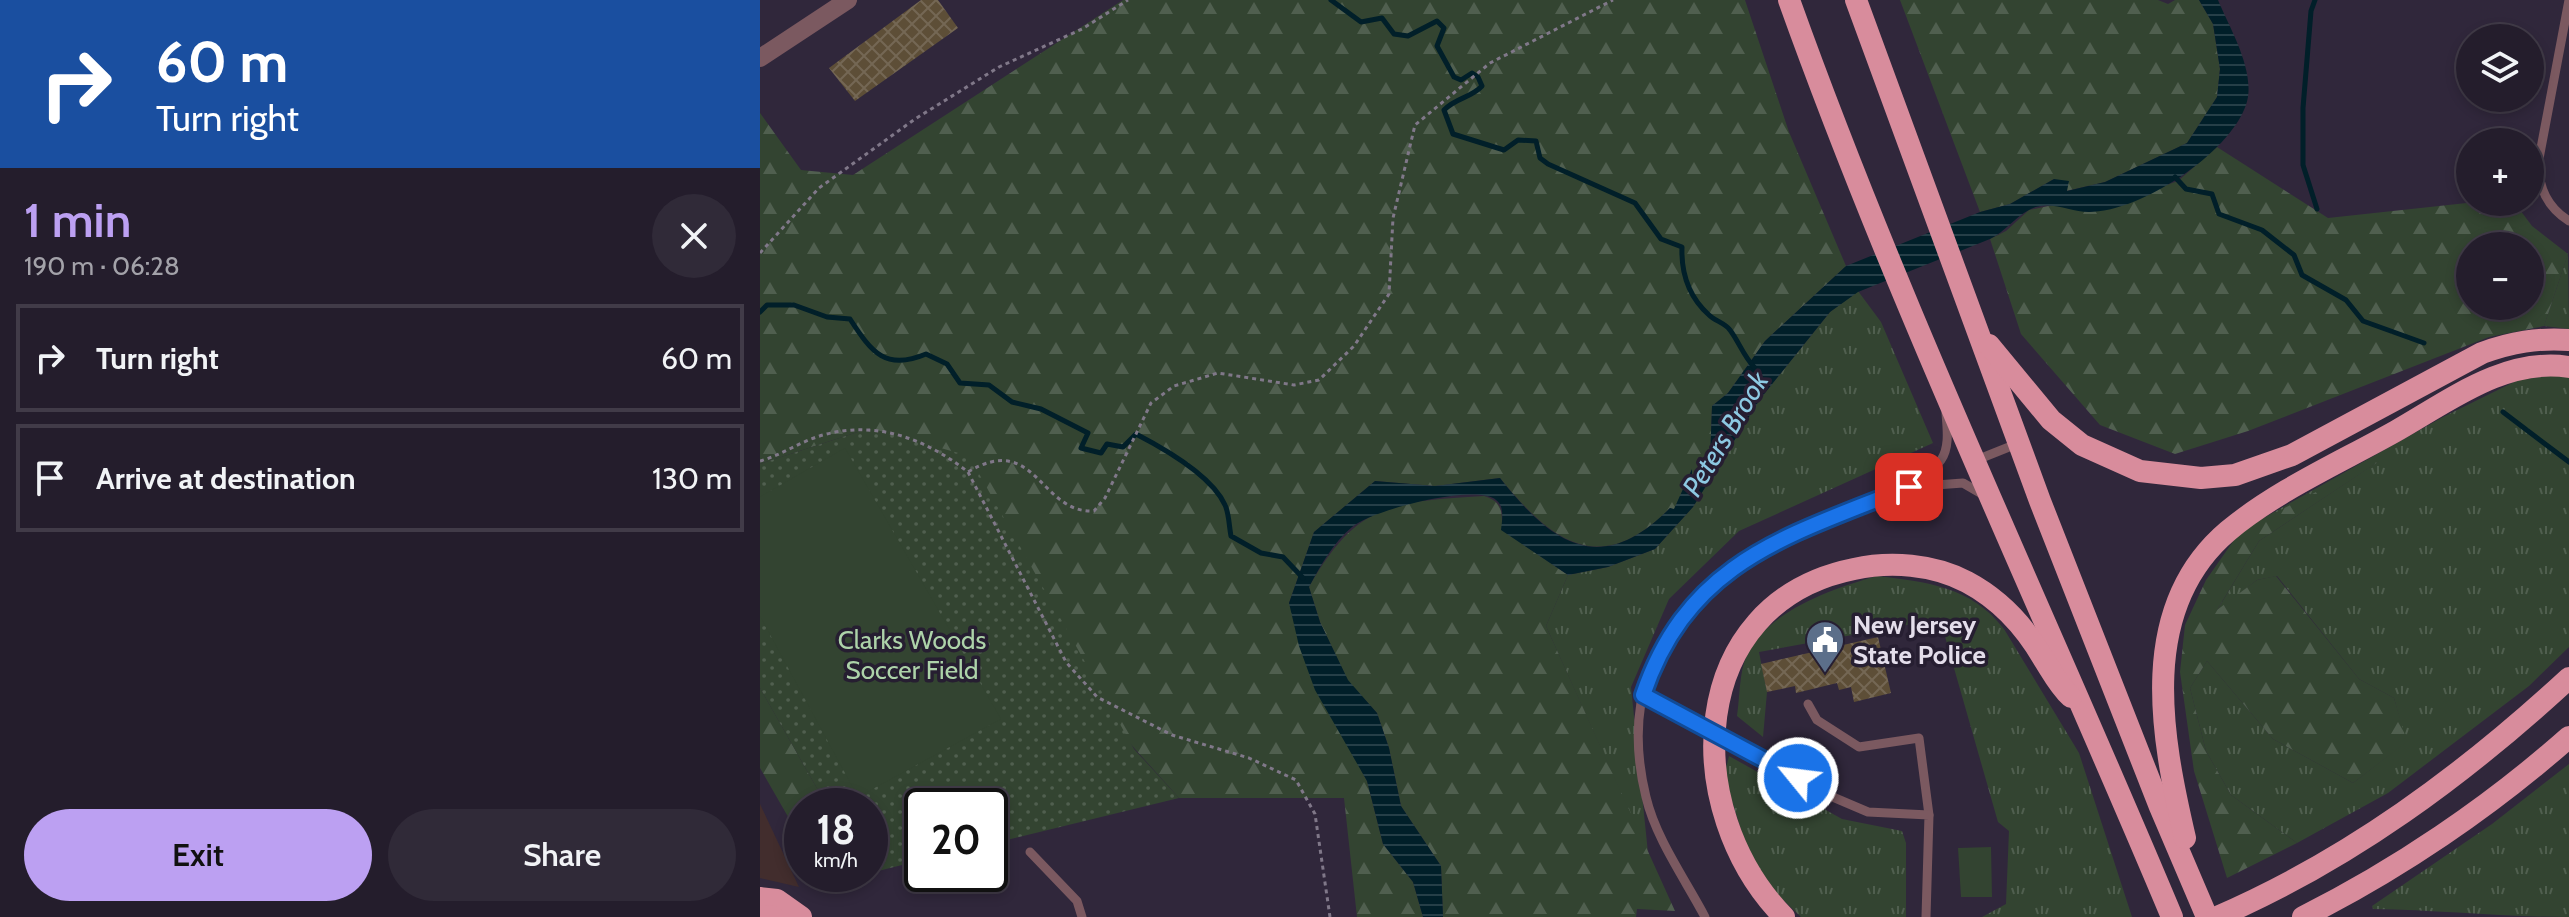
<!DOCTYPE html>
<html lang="en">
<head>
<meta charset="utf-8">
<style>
	body { margin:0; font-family:Cabin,sans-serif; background:#302a38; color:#f1f3f6; height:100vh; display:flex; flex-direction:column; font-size:30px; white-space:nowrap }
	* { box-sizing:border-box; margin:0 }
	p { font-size:26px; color:#a3a2a9 }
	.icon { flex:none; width:44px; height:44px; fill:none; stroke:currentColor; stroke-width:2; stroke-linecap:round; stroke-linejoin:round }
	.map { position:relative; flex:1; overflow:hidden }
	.sheet { display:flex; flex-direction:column; background:#241d2c; width:760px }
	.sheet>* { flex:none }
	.guide { background:#1a4fa0; color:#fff; overflow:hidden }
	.fabs { position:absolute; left:1696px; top:24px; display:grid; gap:16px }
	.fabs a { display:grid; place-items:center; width:88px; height:88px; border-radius:50%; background:#241d2c; box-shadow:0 4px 12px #0003,0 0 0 2px #413b48; font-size:40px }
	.speed { position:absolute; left:24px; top:788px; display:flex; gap:16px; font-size:40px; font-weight:700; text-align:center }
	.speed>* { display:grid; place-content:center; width:104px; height:104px; border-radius:50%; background:#241d2c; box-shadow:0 4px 12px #0003,0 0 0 2px #413b48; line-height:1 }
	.speed small { font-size:20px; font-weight:400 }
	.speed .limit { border:4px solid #111; border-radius:12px; background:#fff; color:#111 }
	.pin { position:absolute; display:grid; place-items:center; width:68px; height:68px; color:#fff; margin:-34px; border-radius:16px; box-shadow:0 4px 12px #0006 }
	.me { position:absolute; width:88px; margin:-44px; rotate:299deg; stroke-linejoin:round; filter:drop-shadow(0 0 6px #0008) }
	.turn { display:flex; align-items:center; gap:28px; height:168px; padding:0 24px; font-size:36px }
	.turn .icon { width:104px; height:104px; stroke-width:2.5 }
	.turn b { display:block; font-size:56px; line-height:68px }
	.round { display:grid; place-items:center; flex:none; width:84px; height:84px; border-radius:42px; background:#302a38 }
	.overview { display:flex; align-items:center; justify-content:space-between; height:136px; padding:0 24px }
	h1 { font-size:48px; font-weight:600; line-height:60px; color:#bca0f2 }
	.button { display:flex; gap:16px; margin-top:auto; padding:16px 24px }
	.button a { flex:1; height:92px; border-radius:48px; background:#bca0f2; color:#111; font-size:32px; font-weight:600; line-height:92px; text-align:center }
	.button a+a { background:#302a38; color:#f1f3f6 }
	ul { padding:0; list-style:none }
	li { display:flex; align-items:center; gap:24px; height:108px; margin:0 16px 12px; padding:0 8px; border:4px solid #413b48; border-radius:0px }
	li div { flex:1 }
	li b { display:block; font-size:30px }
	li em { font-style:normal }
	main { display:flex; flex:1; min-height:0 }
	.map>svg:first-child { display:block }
</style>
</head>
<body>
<main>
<section class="sheet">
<div class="guide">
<div class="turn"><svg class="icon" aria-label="right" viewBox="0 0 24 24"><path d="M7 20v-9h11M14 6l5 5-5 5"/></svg><div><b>60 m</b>Turn right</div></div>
</div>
<div class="overview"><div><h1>1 min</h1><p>190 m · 06:28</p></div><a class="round"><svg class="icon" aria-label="close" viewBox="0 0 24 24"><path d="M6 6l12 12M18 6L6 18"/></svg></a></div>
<ul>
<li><svg class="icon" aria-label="right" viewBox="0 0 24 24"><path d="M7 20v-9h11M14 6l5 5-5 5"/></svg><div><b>Turn right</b></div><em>60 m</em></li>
<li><svg class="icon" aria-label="arrive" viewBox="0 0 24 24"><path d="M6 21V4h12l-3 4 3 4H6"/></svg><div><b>Arrive at destination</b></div><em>130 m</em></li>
</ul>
<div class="button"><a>Exit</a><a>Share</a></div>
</section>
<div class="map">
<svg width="1809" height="917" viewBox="0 0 1809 917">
	<defs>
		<pattern id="grass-tufts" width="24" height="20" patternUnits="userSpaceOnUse" patternTransform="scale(2)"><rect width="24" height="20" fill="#334431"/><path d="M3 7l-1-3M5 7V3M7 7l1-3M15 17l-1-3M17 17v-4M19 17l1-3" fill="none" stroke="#505f4f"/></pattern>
		<pattern id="forest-firs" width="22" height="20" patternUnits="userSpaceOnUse" patternTransform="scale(2)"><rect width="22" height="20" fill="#334431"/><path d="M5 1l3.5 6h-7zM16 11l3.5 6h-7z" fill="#505f4f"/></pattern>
		<pattern id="park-dots" width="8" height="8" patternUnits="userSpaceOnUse" patternTransform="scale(2)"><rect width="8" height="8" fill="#334431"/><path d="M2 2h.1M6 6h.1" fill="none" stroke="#505f4f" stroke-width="1.8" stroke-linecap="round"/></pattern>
		<pattern id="water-rules" width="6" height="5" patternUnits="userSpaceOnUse" patternTransform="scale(2)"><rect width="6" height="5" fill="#011f29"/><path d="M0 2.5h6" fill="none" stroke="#263f48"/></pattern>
		<pattern id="building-cross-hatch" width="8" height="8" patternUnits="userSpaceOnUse" patternTransform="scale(2)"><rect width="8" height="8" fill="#5d4e37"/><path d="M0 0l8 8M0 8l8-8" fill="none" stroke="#746754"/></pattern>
	</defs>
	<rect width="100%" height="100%" fill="#30273b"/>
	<path fill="#422d2d" d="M0,804L39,887L0,878Z"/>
	<g fill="url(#grass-tufts)">
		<path d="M1808,254L1809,329L1784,326Z"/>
		<path d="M1098,291L1121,322L1173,443L979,531L909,599L871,687L888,853L786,626L808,575L848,567L895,549L933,507L1000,399L1070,312Z"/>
		<path d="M1794,375L1809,377V647L1769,686L1628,793L1537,843L1471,795L1446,751L1430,688L1447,661L1513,739L1593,783L1646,742L1634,698L1599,679L1517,576L1497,580L1456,612L1499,541L1619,461L1484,529L1683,417L1758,380Z"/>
		<path d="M1117,576C1166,582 1211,586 1244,629L1319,753L1372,917H1222L1246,904L1249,831L1238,822L1180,619L999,652L1007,692L1003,737L977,716C980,697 979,672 987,655C1007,611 1074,588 1117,576Z"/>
		<path d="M969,756L1082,819L1142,831L1146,843V917H1041L1017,894L990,858L964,776Z"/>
		<path d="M1809,764V917C1743,917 1679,910 1613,909L1612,906L1732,824Z"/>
	</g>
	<g fill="url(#forest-firs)" fill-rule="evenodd">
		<path d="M363,0H985L1029,132L1086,266L1005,341L968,393L952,406L950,461L931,482V472L914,510L910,508C840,579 792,542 740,478L675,486L615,481L554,532L529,603L586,741L607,781L623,844L653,882L663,917H597L584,798H419L375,749L110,428L0,464V113L41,170L93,175Z"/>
		<path d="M1140,0H1398L1408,4L1415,0H1439L1453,24L1460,69L1457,97L1427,143L1345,182L1306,191L1294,179L1250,204L1220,212Z"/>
		<path d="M1457,147L1568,218L1716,202H1754L1772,226L1808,254L1784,326L1729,337L1488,431L1415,454L1340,425L1261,334L1230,239L1246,231L1269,210L1293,205L1330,212L1418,181ZM1710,246H1770V306H1710Z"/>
		<path d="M1627,456L1499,541L1457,610L1497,580L1516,576L1599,679L1634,698L1647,742L1593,783L1513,739L1447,661L1430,688L1446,751L1471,795L1537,843L1467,878L1434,771L1420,672L1425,625L1446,580L1481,530Z"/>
		<path d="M724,496C743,502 742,511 742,530L808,575L786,626L915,911L877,909L876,917H683L681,866L641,806L629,748L617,713L588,681L560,622L549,587C597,502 632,502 724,496Z"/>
		<path d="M0,688L67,806H42V841L0,768Z"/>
	</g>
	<path fill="url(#park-dots)" d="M110,428L209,456L374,749L419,798L230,844V806H162V860L110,873V806H67L0,688V464Z"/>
	<g fill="#334431">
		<path d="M85,448L241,719L98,797L0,616V497Z"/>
		<path d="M1231,847L1232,897H1201L1198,848Z"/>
	</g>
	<path fill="url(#water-rules)" d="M1439,0H1458C1470,29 1497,73 1486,105C1469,154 1380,212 1329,212C1309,212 1289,199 1269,210C1255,217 1245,232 1230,239L1098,292L1070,312L1000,399L933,507L895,549L848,567L808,575L741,530C742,521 745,506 736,500C716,483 612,510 592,527C573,543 561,565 549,587L560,622L588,680L617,713L629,748L641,806L681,866L683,917H663L653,882L623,844L607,781L555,690L539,646L529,603L554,532L615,481L675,486L740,478C791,543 840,579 910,508L914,509L932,469V481L950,461L952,406L968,393L1005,341L1086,266L1220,212L1250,204L1294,179L1309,181L1307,191L1345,182L1427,143L1457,97L1460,69L1453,24Z"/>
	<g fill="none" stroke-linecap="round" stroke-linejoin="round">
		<g stroke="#011f29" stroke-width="5">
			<path d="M571,0L601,22L622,18L634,34L648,36L677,21L684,28L677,46L694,77L701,80L712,73L718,77L722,86C711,98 697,97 684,110L693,134L744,150L758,140L776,141L780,158L788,164L875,203L901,239L922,247C921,274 929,297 949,315C955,321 965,323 970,330C979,342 983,355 994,367"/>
			<path d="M1555,0L1551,11L1543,108V165L1557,209"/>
			<path d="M1415,177L1426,189L1452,194L1459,214L1502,230L1534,255L1542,275L1586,300L1603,321L1664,343"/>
			<path d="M0,312L7,305H34L67,317L90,319C112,353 126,371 166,354L187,364L200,383L229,385L252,402L281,409L328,433L321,448L341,453L347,444L363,447L376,434C403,448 452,476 465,505C469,513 469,526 471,536L501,553L523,557L543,578"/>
			<path d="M1743,412L1809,462"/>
		</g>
	</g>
	<g fill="url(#building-cross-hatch)">
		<path d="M161,0H178L198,28L95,101L69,68Z"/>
		<path d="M1118,637L1131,693L1094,702L1091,687L1079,690L1077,683L1036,693L1035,686L1007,692L1001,664Z"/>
	</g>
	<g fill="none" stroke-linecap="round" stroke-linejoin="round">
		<g stroke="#807889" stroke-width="3" stroke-dasharray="4 4" stroke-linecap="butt">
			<path d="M0,253L59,188L155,119L239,67L322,29L368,0"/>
			<path d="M0,461C22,455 41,441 63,435C117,420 166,439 208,472C276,431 280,514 334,511L345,498L391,403L414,386L458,373L534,385L559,380L594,346L629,294L633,218L655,125L730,63L853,0"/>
			<path d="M208,472L306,662L337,697L412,735L489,758L536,780L555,814L570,917"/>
		</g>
		<g stroke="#7b5960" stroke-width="9">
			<path d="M1809,0L1778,164C1779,188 1787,207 1809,221"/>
			<path d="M1214,461L1259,443"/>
			<path d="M1149,487L1203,483L1222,494"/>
			<path d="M883,695L916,712"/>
			<path d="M1048,704L1057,720L1099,747L1159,738L1169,815"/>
			<path d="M991,752L1061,792L1108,812L1169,815L1166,917"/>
			<path d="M270,852L317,901L322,917"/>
			<path d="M945,917C925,879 896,839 886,797C849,646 948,568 1075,517C1109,503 1159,492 1181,460C1190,447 1187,428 1186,413"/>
		</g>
		<path stroke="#7b5960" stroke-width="18" d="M0,58L88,0"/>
		<g stroke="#d88c9c" stroke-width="22">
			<path d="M1029,0C1141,313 1284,611 1412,917"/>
			<path d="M1096,0L1280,501L1400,807L1447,917"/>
			<path d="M1229,345L1291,420L1322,445L1380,471L1441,478L1475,475L1532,455L1722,353C1752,342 1777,338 1809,340"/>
			<path d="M1425,838C1401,735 1377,608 1468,531C1517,490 1581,462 1636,431C1689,401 1745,357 1809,367"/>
			<path d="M0,898L17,900L41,917"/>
			<path d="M0,916L13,917"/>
			<path d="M1024,917C919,810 925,603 1094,569C1130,561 1173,564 1207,582C1239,599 1265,627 1283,658C1292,672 1299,686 1311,697"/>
			<path d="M1457,917C1589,860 1704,775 1809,678"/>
			<path d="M1543,917C1637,870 1730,807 1809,737"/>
		</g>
		<path stroke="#7b5960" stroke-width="9" d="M916,712L991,752"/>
	</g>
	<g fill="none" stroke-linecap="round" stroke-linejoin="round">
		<defs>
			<path id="route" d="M1038,778L883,695C929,560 1028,536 1149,487"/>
		</defs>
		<use href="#route" stroke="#114b97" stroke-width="20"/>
		<use href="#route" stroke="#1a73e8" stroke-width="14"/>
	</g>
	<defs>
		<symbol id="civic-pin" viewBox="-11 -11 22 30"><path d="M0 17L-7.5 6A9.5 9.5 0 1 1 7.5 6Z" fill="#5c6f8a" stroke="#261e31"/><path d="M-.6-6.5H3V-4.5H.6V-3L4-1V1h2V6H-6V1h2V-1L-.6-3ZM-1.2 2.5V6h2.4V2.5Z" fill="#fff"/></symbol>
	</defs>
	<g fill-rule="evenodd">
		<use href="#civic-pin" x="1043" y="618" width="44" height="60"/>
	</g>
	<g text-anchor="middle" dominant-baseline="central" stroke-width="7" stroke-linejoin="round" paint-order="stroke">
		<g font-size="26" font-weight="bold" fill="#e4deeb" stroke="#261e31" text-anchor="start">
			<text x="1093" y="625">New Jersey<tspan x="1093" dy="30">State Police</tspan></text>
		</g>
		<g font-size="26" fill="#add3a9" stroke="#261e31">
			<text x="152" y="640">Clarks Woods<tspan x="152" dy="30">Soccer Field</tspan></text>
		</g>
		<g font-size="28" font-style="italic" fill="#8dc9e2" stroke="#261e31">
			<text transform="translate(965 434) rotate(-59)">Peters Brook</text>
		</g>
	</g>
</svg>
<div class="fabs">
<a><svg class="icon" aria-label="layers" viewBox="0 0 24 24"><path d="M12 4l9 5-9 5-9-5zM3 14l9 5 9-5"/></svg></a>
<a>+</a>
<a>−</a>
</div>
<div class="speed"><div>18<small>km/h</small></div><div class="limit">20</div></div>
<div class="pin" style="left:1149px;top:487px;background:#d93025"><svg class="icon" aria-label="arrive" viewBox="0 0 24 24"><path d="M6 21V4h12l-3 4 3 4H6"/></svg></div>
<svg class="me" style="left:1038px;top:778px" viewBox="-20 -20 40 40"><circle r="17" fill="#1a73e8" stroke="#fff" stroke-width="3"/><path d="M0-11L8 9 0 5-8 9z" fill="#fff"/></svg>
</div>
</main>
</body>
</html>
